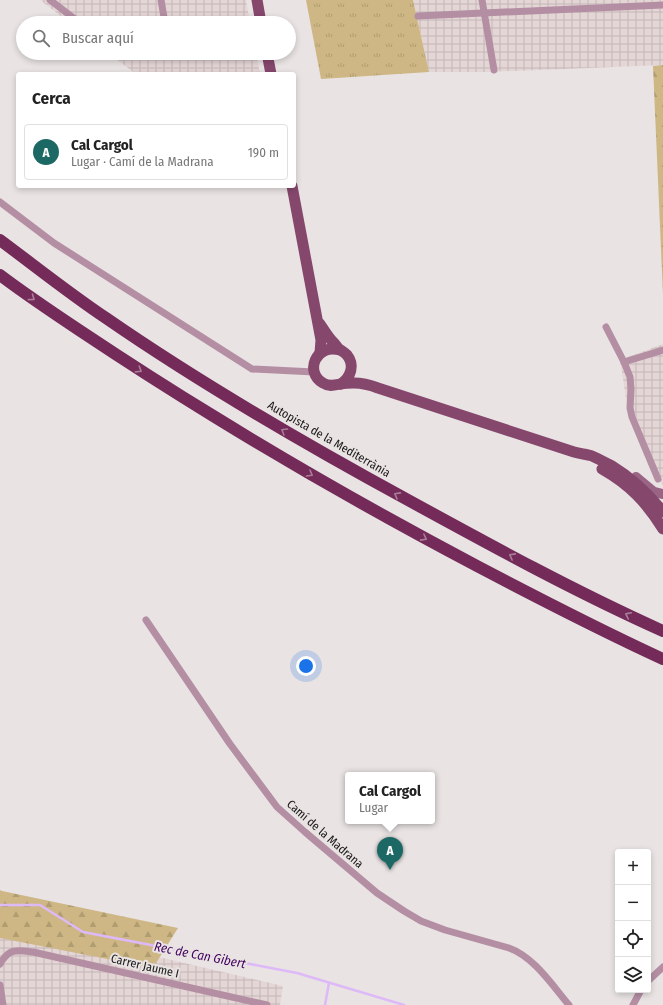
<!DOCTYPE html>
<html lang="es">
<head>
<meta charset="utf-8">
<style>
  :root { --surface:#fff; --page:#f2f2f2; --text:#222; --muted:#767676; --line:#e0e0e0; --accent:#1b6864 }
  body { margin:0; font-family:"Fira Sans Condensed",sans-serif; background:var(--page); color:var(--text) }
  .controls { position:absolute; right:12px; bottom:12px; display:grid; overflow:hidden; border-radius:4px; box-shadow:0 2px 6px #0003 }
  .controls button { width:36px; height:36px; display:grid; place-items:center; padding:0; border:0; border-bottom:1px solid var(--line); background:var(--surface); color:var(--text); font:20px sans-serif }
  .you { position:absolute; left:306px; top:666px; width:14px; height:14px; margin:-10px; border:3px solid #fff; border-radius:50%; background:#1a73e8; box-shadow:0 0 0 6px #1a73e833 }
  .badge { display:grid; place-items:center; width:26px; height:26px; border-radius:50%; background:var(--accent); color:#fff; font-size:13px; font-weight:700 }
  .pin { position:absolute; translate:-50% -33px; filter:drop-shadow(0 1px 2px #0008) }
  .pin::after { content:''; position:absolute; top:21px; width:14px; height:12px; background:inherit; clip-path:polygon(0 0,100% 0,50% 100%) }
  .popup { position:absolute; left:345px; top:772px; width:90px; height:52px; box-sizing:border-box; display:grid; place-content:center; border-radius:4px; background:var(--surface); filter:drop-shadow(0 1px 3px #0005); font-size:13px; white-space:nowrap; color:var(--muted) }
  .popup b { font-size:15px; color:var(--text) }
  .popup::after { content:''; position:absolute; left:50%; top:100%; margin-left:-8px; border:8px solid transparent; border-top-color:var(--surface) }
  .list { margin:0; padding:0; list-style:none }
  h2 { display:flex; justify-content:space-between; align-items:center; height:52px; margin:0; padding:0 16px; font-size:17px }
  h2 small { font-size:13px; font-weight:400; color:var(--muted) }
  .list li { display:grid; grid-template-columns:26px 1fr auto; gap:12px; align-items:center; box-sizing:border-box; height:56px; margin:0 8px 8px; padding:0 8px; border:1px solid var(--line); border-radius:4px }
  .list b { display:block; font-size:15px; white-space:nowrap }
  .list p { margin:0; font-size:13px; white-space:nowrap; color:var(--muted) }
  .list em { font-size:13px; font-style:normal; color:var(--muted) }
  .icon { flex:none; width:22px; height:22px; fill:none; stroke:currentColor; stroke-width:2; stroke-linecap:round; stroke-linejoin:round }
  .map { position:relative; flex:none; width:663px; height:1005px; overflow:hidden }
  .search { position:absolute; background:var(--surface); box-shadow:0 2px 6px #0003; left:16px; top:16px; width:280px; height:44px; display:flex; align-items:center; gap:10px; box-sizing:border-box; padding:0 14px; border-radius:22px; color:var(--muted); font-size:15px }
  .panel { position:absolute; background:var(--surface); box-shadow:0 2px 6px #0003; left:16px; top:72px; width:280px; height:116px; border-radius:4px }
  .map>svg:first-child { display:block }
  .industrial { fill:url(#industrial-grid) }
  .grass { fill:url(#grass-tufts) }
  .forest { fill:url(#forest-firs) }
  .lines { fill:none; stroke-linecap:round; stroke-linejoin:round }
  .stream { stroke:#ddb9f8; stroke-width:2.5 }
  .street { stroke:#b48fa4; stroke-width:7 }
  .secondary { stroke:#9a6584; stroke-width:10 }
  .primary { stroke:#86476d; stroke-width:11 }
  .highway { stroke:#742b59; stroke-width:12 }
  .oneway { stroke:#a97e97 }
  .labels { text-anchor:middle; dominant-baseline:central; stroke-width:4; stroke-linejoin:round; paint-order:stroke }
  .street-label { font-size:12px; fill:#1a1818; stroke:#e9e3e3 }
  .water-label { font-size:13px; font-style:italic; fill:#41005f; stroke:#e9e3e3 }
</style>
</head>
<body>
<div class="map">
<svg width="663" height="1005" viewBox="0 0 663 1005">
  <defs>
    <pattern id="industrial-grid" width="8" height="8" patternUnits="userSpaceOnUse"><rect width="8" height="8" fill="#e5d6d6"/><path d="M0 4h8M4 0v8" fill="none" stroke="#c4b7b7"/></pattern>
    <pattern id="grass-tufts" width="24" height="20" patternUnits="userSpaceOnUse"><rect width="24" height="20" fill="#ceb784"/><path d="M3 7l-1-3M5 7V3M7 7l1-3M15 17l-1-3M17 17v-4M19 17l1-3" fill="none" stroke="#b09d71"/></pattern>
    <pattern id="forest-firs" width="22" height="20" patternUnits="userSpaceOnUse"><rect width="22" height="20" fill="#ceb784"/><path d="M5 1l3.5 6h-7zM16 11l3.5 6h-7z" fill="#b09d71"/></pattern>
  </defs>
  <rect width="100%" height="100%" fill="#e9e3e3"/>
  <!-- industrial -->
  <g class="industrial">
    <path d="M 40,0 L 246,0 L 250,23 L 70,23 Z"/>
    <path d="M 413,0 L 663,0 L 663,65 L 487,72 L 429,72 Z"/>
    <path d="M 108,53 L 256,53 L 260,74 L 136,74 Z"/>
    <path d="M 663,344 L 663,486 L 628,410 L 620,360 Z"/>
    <path d="M 0,920 L 283,986 L 280,1005 L 0,1005 Z"/>
  </g>
  <!-- grass -->
  <path class="grass" d="M 306,0 L 413,0 L 429,72 L 321,79 Z"/>
  <!-- forest -->
  <g class="forest">
    <path d="M 663,65 L 663,295 L 653,66 Z"/>
    <path d="M 0,890 L 2,891 L 178,928 L 153,968 L 0,938 Z"/>
  </g>
  <g class="lines">
    <!-- stream -->
    <g class="stream">
      <path d="M 0,905 L 40,905 L 83,932 L 297,973 L 404,1005"/>
      <path d="M 325,1005 L 329,983"/>
    </g>
    <!-- street -->
    <g class="street">
      <path d="M 50,0 L 80,23"/>
      <path d="M 161,0 L 165,23"/>
      <path d="M 482,0 L 494,70"/>
      <path d="M 418,16 L 663,5"/>
      <path d="M 0,202 L 54,243 L 252,369 L 314,372"/>
      <path d="M 606,327 L 624,362 L 630,377 L 631,389 L 630,408 L 632,417 L 658,479"/>
      <path d="M 624,362 L 663,350"/>
      <path d="M 146,620 L 230,744 L 277,807 L 305,832 L 377,893 L 404,911 L 421,921 L 445,930 L 509,948 C 534,957 552,985 569,1005"/>
      <path d="M 0,964 C 9,948 17,950 33,952 L 267,1005"/>
      <path d="M 648,981 L 663,967"/>
      <path d="M 0,985 L 3,1005"/>
      <path d="M 633,1005 L 641,990"/>
    </g>
    <!-- secondary -->
    <path class="secondary" d="M 636,477 L 654,492 L 663,494"/>
    <!-- primary -->
    <g class="primary">
      <path d="M 257,0 L 261,23"/>
      <path d="M 267,53 L 271,74"/>
      <path d="M 292,186 L 321,340 L 320,353"/>
      <path d="M 320,324 C 324,330 328,337 333,342 C 335,344 337,347 339,349 C 342,351 344,352 347,355 C 355,365 351,377 341,384"/>
      <path d="M 340,350 C 316,343 304,372 323,383 C 329,387 335,385 341,384 C 345,383 350,383 354,383 C 362,383 370,385 378,388 L 574,452 C 580,454 587,454 592,456 C 599,459 606,463 612,466 C 633,479 648,493 663,512"/>
      <path d="M 602,469 C 630,485 646,502 663,529"/>
    </g>
    <!-- highway -->
    <g class="highway">
      <path d="M 0,240 C 35,266 70,294 106,318 C 203,385 305,444 408,500 C 492,546 576,592 663,631"/>
      <path d="M 0,275 C 25,294 52,312 79,330 C 124,360 169,389 215,417 C 301,470 388,519 477,566 C 538,598 600,630 663,659"/>
    </g>
  </g>
  <!-- one-way arrows -->
  <defs><path id="oneway-chevron" d="M-2-3.5L2.5 0L-2 3.5" fill="none" stroke-width="1.6" stroke-linecap="round" stroke-linejoin="round"/></defs>
  <g class="oneway">
    <use href="#oneway-chevron" transform="translate(32 298) rotate(36)"/>
    <use href="#oneway-chevron" transform="translate(139 370) rotate(32)"/>
    <use href="#oneway-chevron" transform="translate(284 431) rotate(-149)"/>
    <use href="#oneway-chevron" transform="translate(310 474) rotate(30)"/>
    <use href="#oneway-chevron" transform="translate(397 495) rotate(-151)"/>
    <use href="#oneway-chevron" transform="translate(424 538) rotate(28)"/>
    <use href="#oneway-chevron" transform="translate(512 556) rotate(-152)"/>
    <use href="#oneway-chevron" transform="translate(628 615) rotate(-154)"/>
  </g>
  <g class="labels">
    <!-- street labels -->
    <g class="street-label">
      <text transform="translate(329 439) rotate(30)">Autopista de la Mediterrània</text>
      <text transform="translate(325 834) rotate(41)">Camí de la Madrana</text>
      <text transform="translate(145 966) rotate(13)">Carrer Jaume I</text>
    </g>
    <!-- water labels -->
    <g class="water-label">
      <text transform="translate(200 955) rotate(11)">Rec de Can Gibert</text>
    </g>
  </g>
</svg>
<div class="controls">
<button>+</button>
<button>−</button>
<button><svg class="icon" aria-label="locate" viewBox="0 0 24 24"><circle cx="12" cy="12" r="6"/><path d="M12 2v4M12 18v4M2 12h4M18 12h4"/></svg></button>
<button><svg class="icon" aria-label="layers" viewBox="0 0 24 24"><path d="M12 4l9 5-9 5-9-5zM3 14l9 5 9-5"/></svg></button>
</div>
<div class="you"></div>
<div class="pin badge" style="left:390px;top:870px">A</div>
<div class="popup"><b>Cal Cargol</b>Lugar</div>
<div class="search"><svg class="icon" aria-label="search" viewBox="0 0 24 24"><circle cx="10" cy="10" r="6"/><path d="M15 15l6 6"/></svg>Buscar aquí</div>
<section class="panel">
<h2>Cerca<small></small></h2>
<ul class="list">
<li><span class="badge">A</span><div><b>Cal Cargol</b><p>Lugar · Camí de la Madrana</p></div><em>190 m</em></li>
</ul>
</section>
</div>
</body>
</html>
